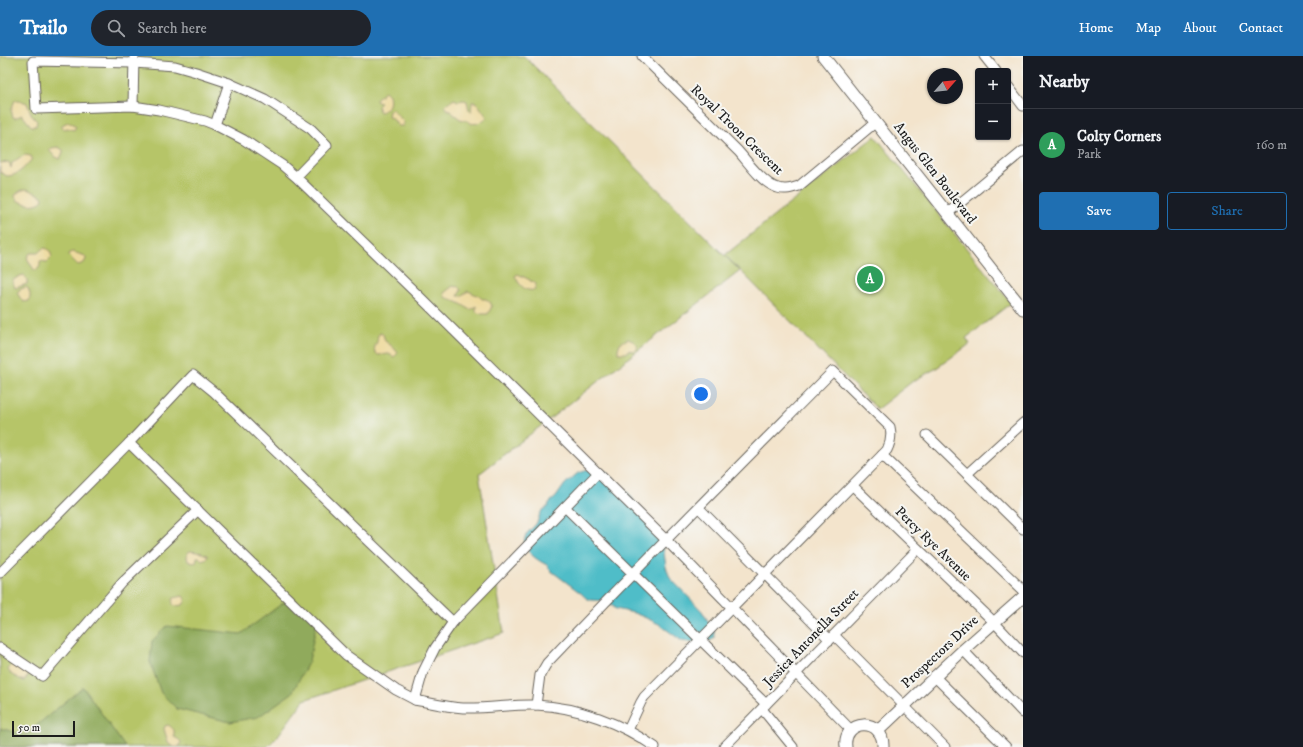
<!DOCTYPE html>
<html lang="en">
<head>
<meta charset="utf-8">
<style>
  :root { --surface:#171b24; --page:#20242c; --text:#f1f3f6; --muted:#9ea1a6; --line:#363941; --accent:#1f6fb2 }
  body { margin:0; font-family:"IM FELL DW Pica",serif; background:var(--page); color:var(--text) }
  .controls { position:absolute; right:12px; top:12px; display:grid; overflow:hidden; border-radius:4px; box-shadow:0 1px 3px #0004 }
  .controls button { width:36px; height:36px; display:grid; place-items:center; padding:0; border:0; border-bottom:1px solid var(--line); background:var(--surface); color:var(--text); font:20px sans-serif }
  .compass { position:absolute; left:927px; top:12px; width:36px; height:36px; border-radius:50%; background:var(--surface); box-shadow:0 1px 3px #0004; rotate:62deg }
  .scale { position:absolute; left:12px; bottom:10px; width:63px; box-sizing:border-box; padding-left:4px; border:2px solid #1c1c1c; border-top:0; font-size:11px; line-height:14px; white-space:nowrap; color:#1c1c1c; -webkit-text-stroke:3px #f6f6f2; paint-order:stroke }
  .you { position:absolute; left:701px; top:338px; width:14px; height:14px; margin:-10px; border:3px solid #fff; border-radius:50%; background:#1a73e8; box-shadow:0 0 0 6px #1a73e833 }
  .badge { display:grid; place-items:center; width:26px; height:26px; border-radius:50%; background:var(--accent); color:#fff; font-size:13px; font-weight:700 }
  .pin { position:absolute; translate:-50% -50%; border:2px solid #fff; box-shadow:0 1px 4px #0006 }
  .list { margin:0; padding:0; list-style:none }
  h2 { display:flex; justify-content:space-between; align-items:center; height:52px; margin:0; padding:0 16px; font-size:17px }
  h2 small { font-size:13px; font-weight:400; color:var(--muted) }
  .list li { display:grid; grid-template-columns:26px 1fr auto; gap:12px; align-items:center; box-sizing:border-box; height:72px; padding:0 16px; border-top:1px solid var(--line) }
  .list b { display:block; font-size:15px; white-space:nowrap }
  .list p { margin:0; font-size:13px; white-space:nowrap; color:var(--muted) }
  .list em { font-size:13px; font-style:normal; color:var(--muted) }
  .actions { display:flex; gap:8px; padding:12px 16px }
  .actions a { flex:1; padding:9px 0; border:1px solid var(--accent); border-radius:4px; text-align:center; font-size:14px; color:var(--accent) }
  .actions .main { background:var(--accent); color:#fff }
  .icon { flex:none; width:22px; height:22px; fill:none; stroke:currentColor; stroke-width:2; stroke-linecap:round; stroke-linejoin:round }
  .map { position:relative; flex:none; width:1023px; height:691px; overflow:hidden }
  header { display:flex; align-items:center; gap:24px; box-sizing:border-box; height:56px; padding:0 20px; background:var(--accent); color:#fff }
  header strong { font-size:19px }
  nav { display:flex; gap:22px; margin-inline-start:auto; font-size:14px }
  .search { width:280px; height:36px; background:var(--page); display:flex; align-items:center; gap:10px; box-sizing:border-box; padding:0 14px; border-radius:22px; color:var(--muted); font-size:15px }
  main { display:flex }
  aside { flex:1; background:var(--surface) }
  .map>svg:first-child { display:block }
  .green { fill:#b6c568; stroke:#697042 }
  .forest { fill:#90aa5c; stroke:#56633c }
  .sand { fill:#eeda9e; stroke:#857b5d }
  .water { fill:#50bdc8; stroke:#366c72 }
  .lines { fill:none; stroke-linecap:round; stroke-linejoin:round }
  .minor-casing { stroke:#67625a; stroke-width:11 }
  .tertiary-casing { stroke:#67625a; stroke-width:13 }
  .minor { stroke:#fff; stroke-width:9 }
  .tertiary { stroke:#fff; stroke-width:11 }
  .labels { text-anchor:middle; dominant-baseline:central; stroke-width:4; stroke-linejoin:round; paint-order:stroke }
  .street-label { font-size:14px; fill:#1c1c1c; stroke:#f6f6f2 }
</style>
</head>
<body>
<header>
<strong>Trailo</strong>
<div class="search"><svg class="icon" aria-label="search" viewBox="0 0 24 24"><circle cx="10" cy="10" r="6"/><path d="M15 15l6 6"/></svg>Search here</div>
<nav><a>Home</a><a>Map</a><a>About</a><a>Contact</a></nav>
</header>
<main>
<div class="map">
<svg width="1023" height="691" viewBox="0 0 1023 691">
  <rect width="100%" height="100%" fill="#f6f6f2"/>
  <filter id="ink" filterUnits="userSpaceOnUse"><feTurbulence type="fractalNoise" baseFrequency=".025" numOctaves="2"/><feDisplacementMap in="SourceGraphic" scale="8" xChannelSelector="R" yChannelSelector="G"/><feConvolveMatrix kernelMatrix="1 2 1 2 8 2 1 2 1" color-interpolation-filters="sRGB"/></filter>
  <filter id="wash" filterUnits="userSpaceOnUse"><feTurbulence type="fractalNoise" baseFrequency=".012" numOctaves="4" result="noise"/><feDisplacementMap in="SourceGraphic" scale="16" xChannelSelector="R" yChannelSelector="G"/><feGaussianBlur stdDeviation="0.9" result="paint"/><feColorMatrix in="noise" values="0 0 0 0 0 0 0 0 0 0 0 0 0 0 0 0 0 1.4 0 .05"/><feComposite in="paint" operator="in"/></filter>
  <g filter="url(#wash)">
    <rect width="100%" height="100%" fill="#f3e4cc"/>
    <!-- green -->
    <g class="green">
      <path d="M 0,0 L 524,0 L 740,215 L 479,418 L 504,577 L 304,644 L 277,681 L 267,691 L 0,691 Z"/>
      <path d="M 875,80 L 1011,247 L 966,282 L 970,288 L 935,313 L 913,325 L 877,353 L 725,199 Z"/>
    </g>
    <!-- forest -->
    <g class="forest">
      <path d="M 291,541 L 317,564 L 309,605 L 292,637 L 258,661 L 230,666 L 177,653 L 161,637 L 150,606 L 152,585 L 167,570 L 241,578 Z"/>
      <path d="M 83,631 L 125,691 L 0,691 L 0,672 L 25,679 Z"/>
    </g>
    <!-- sand -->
    <g class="sand">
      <path d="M 385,35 L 389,39 C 391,47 389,53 381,56 L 379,55 L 378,50 L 381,47 L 377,46 L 376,43 Z"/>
      <path d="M 454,43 L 458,45 L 464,44 L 467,45 L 469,54 L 471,56 L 472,46 L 474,46 L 477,47 L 487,61 C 482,66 477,69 470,67 L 468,65 L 460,63 L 446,52 L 445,49 C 449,45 451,46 454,43 Z"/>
      <path d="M 15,44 L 19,44 L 27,47 L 32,60 L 37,65 L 36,70 L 31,70 L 22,59 L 15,62 L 13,61 L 11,54 Z"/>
      <path d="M 392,53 L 404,66 L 403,70 L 398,70 L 392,62 L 388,61 L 389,55 Z"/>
      <path d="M 68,66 L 70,66 L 76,70 L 74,74 L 67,72 L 65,73 L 61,71 L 62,69 Z"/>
      <path d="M 58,91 L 63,94 L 63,96 L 60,103 L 54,100 L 49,94 L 52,92 Z"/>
      <path d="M 25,99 L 31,100 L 32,103 C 25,111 18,120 7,120 L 0,116 L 0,107 L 9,106 L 11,112 L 12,107 L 19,102 Z"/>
      <path d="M 27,133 L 42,140 L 43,144 C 36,151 25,149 17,144 L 15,140 C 18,135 22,134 27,133 Z"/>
      <path d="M 46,192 L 50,195 L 52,201 L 47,206 L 40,205 L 40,210 L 37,214 L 34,214 L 27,202 L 30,197 L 38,197 L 42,193 Z"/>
      <path d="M 73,196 L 85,200 L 86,203 L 84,207 L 78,209 L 68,199 L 69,197 Z"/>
      <path d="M 518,218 L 530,224 L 530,225 L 535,226 L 536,229 L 534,234 C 524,236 519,228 515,220 Z"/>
      <path d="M 24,219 L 27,224 L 27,228 L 15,232 L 13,226 L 13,224 L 20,220 Z"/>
      <path d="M 453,230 L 456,231 L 457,230 L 461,234 L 458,240 L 461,240 L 468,235 L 479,240 L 482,243 L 486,243 L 490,246 L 492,250 L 488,258 L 481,258 L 476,256 L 476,250 L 470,254 C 461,247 455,245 445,241 L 444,237 Z"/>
      <path d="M 27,231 C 30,236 31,239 29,245 L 23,246 L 17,237 L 20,233 Z"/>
      <path d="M 380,277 L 383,278 L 385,285 L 393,291 L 398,297 L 394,301 L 389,298 L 378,299 C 373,295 374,293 376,288 C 378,285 377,282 378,279 Z"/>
      <path d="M 628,283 C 633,285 638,287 637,293 L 634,295 L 628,294 L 626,297 L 618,297 L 618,293 L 620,287 Z"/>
      <path d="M 191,495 L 202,497 L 207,499 L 207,502 L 202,504 L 199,501 L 197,501 L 196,506 L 193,507 L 188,505 L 187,501 L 188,496 Z"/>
      <path d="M 183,540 L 186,544 L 183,549 L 175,550 C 172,548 172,545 174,542 Z"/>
      <path d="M 14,604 L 17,605 L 19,611 L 23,612 L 28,616 L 28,620 L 24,625 L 12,619 L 8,614 Z"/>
      <path d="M 168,669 L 170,670 L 174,674 L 174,681 L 178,683 L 181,686 L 179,691 L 174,691 L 168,686 L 164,673 L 165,670 Z"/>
    </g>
    <!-- water -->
    <path class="water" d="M 593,412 L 606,416 L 622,432 L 626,434 L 638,450 L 663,489 L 666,511 L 670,522 L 702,555 L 714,575 L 715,582 L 703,588 L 682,585 L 659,568 L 644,561 L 634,557 L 616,553 L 614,552 L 613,549 L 604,548 L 603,545 C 594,543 589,547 582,538 L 550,514 L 547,509 C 537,504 519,493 526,479 C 528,475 533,472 536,468 C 540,462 538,455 548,451 L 549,447 L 556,441 L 565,428 L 578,417 Z"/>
  </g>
  <g filter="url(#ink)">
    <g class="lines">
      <defs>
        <g id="minor">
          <path d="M 642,0 C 674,32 706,63 738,95 C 748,106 760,124 773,130 C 782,135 790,133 799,130 L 876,66"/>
          <path d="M 984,0 L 996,15"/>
          <path d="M 1008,30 L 1023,50"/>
          <path d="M 133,50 L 134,0"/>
          <path d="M 215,69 L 229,27"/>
          <path d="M 296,121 L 327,89 L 311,73 L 265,43 L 229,27 L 196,16 L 175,10 L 134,7 L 33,5 L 36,53 L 133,50 L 159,54 L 205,65 L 215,69 L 244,84 L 282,109 L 296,121 L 421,242 L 598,417"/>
          <path d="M 948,157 L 1023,95"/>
          <path d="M 927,379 L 1023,473"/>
          <path d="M 882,399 L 1023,534"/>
          <path d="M 967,418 L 1023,367"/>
          <path d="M 853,430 L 994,566 L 1023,597"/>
          <path d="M 565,451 L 766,648"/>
          <path d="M 699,452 L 830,584"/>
          <path d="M 0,517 L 129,387"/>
          <path d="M 834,579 L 945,691"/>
          <path d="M 0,592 L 42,620 L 122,527 L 198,454"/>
          <path d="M 963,594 L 1023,657"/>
          <path d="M 934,620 L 1006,691"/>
          <path d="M 415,644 L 396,634 L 346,599 L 129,387 L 193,319 L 214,336 L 453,566"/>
          <path d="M 536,649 L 540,619 L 547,607 C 641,508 737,412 833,315 L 890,371 C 892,380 891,386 887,394 L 644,641 L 641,646 L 628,674"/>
          <path d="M 762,653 L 793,691"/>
          <path d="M 655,691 C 621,667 578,651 536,649 C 512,648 488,653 463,652 C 447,651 431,647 415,644 L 423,616 L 435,592 L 453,566 L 598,417 L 667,485 L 851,674"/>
          <path d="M 724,691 L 918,493"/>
        </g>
        <g id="tertiary">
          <path d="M 823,0 L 1023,253"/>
          <path d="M 878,675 L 963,594 L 1023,541"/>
          <path d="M 846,691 C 842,663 884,660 883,691"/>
        </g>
      </defs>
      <!-- minor casing -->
      <use href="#minor" class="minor-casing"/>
      <!-- tertiary casing -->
      <use href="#tertiary" class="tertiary-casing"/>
      <!-- minor -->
      <use href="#minor" class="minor"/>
      <!-- tertiary -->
      <use href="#tertiary" class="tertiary"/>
    </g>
  </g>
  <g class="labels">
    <!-- street labels -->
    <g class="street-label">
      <text transform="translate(737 74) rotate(44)">Royal Troon Crescent</text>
      <text transform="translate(935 117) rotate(52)">Angus Glen Boulevard</text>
      <text transform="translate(933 488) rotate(44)">Percy Rye Avenue</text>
      <text transform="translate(811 582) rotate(-46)">Jessica Antonella Street</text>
      <text transform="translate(940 596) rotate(-43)">Prospectors Drive</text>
    </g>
  </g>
</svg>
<div class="controls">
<button>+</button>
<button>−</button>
</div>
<svg class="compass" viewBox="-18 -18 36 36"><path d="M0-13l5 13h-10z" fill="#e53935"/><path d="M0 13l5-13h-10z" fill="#9ea1a6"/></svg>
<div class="scale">50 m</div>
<div class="you"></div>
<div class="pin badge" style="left:870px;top:223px;background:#2e9e5b">A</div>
</div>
<aside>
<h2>Nearby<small></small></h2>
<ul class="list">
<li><span class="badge" style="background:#2e9e5b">A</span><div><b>Colty Corners</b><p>Park</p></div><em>160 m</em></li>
</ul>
<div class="actions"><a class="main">Save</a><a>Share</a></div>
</aside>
</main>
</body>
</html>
